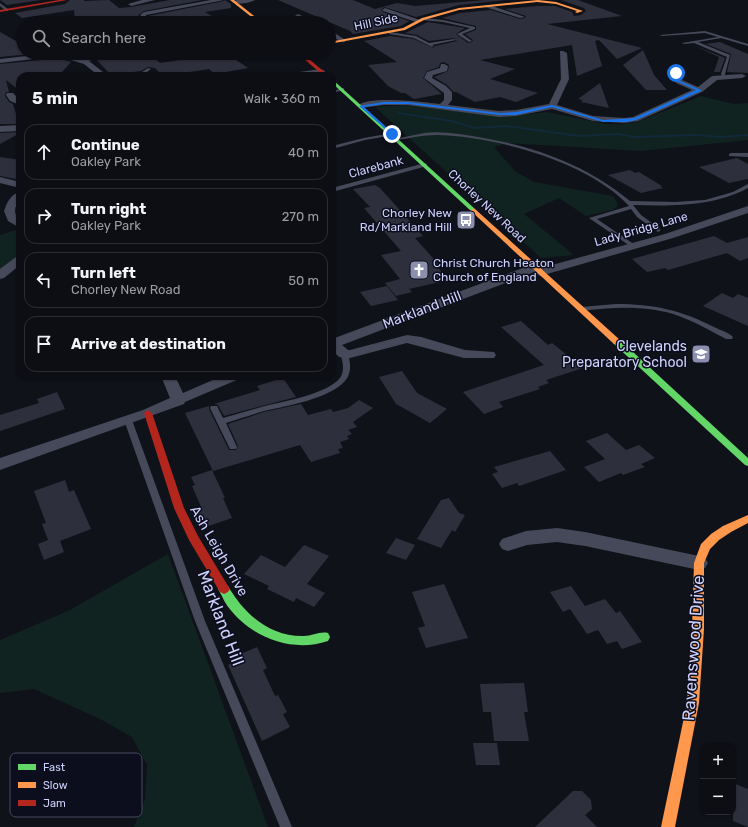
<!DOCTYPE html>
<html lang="en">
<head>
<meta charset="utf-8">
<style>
  :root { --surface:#0c0e14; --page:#1a1c22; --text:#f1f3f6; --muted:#9a9ca0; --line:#2c2e34 }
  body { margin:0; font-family:Rubik,sans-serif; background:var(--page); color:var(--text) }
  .controls { position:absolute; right:12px; bottom:12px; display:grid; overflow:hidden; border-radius:8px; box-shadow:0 1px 3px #0004 }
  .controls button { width:36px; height:36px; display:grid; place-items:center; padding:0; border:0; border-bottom:1px solid var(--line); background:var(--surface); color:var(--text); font:20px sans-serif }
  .stop { position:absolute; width:12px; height:12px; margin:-9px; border:3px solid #1a73e8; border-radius:50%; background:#fff }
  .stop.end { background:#1a73e8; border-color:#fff; box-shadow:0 1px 4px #0008 }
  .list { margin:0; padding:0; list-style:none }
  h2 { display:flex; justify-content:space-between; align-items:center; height:52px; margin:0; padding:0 16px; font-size:17px }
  h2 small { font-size:13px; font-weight:400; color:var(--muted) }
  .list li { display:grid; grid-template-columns:26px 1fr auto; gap:12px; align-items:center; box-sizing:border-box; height:56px; margin:0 8px 8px; padding:0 8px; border:1px solid var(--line); border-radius:12px }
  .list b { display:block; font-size:15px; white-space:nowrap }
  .list p { margin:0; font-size:13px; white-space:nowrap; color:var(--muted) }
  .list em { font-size:13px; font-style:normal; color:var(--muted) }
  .icon { flex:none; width:22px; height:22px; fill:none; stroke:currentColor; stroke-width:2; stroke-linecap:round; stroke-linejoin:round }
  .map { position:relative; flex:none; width:748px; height:827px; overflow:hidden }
  .search { position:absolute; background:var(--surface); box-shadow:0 1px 3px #0004; left:16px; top:16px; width:320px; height:44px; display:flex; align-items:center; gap:10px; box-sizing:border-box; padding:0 14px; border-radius:22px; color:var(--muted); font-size:15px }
  .panel { position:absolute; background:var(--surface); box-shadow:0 1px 3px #0004; left:16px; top:72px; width:320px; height:308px; border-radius:12px }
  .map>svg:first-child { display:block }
  .green { fill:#112321 }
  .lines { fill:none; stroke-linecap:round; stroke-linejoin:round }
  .stream { fill:#10293b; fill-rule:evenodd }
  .building { fill:#2e2f3c }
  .lane { fill:#464959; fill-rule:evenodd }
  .street { fill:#464959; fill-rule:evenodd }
  .fast { fill:#63d668; fill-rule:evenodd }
  .slow { fill:#ff974d; fill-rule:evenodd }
  .jam { fill:#b3261e; fill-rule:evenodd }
  .route { fill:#1a73e8 }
  .labels { text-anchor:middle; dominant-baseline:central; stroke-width:3; stroke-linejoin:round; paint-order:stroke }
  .far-street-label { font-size:12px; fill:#cdd1fb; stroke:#0d0e1d }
  .far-poi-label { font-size:12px; fill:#cdd1fb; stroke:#0d0e1d; text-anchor:end }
  .street-label { font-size:14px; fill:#cdd1fb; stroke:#0d0e1d }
  .poi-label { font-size:14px; fill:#cdd1fb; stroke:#0d0e1d; text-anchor:end }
  .near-street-label { font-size:17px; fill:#cdd1fb; stroke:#0d0e1d }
  .key { fill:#0d0e1d; stroke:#474860; stroke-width:1 }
  .key-label { font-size:11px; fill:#cdd1fb }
</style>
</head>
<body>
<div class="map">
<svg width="748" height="827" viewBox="0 0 748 827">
  <rect width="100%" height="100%" fill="#10121a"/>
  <!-- green -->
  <g class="green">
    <path d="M 701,96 L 734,104 L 748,103 L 748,140 L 641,151 L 508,143 L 494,147 L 516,172 L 534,182 L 613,196 L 617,202 L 617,207 L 612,210 L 586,216 L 559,198 L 524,214 L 574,255 L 541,258 L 375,107 L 409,105 L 494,116 L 522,115 L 547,112 L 606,124 L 622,124 L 637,122 Z"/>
    <path d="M 16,230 L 20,232 L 20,254 L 0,270 L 0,235 Z"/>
    <path d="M 168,554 L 268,827 L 134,827 L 145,799 L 147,765 L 132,737 L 100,719 L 34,689 L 0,693 L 0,640 L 70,610 Z"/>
  </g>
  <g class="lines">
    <!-- stream -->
    <path class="stream" d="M 398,112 L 452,120 L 474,127 L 506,125 L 580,135 L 618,133 L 635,136 L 696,134 L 721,136 L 748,134 L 748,136 L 721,138 L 696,136 L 635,138 L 618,135 L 580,137 L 506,127 L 474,129 L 452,122 L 399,114 L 397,113 Z"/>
  </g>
  <!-- building -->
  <g class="building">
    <path d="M 0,0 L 41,0 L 7,5 Z"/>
    <path d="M 70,0 L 84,0 L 84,1 L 109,0 L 119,8 L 131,7 L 170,0 L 202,0 L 144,11 L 138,15 L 144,20 L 147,19 L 148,16 L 224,1 L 225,0 L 231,4 L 231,8 L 205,12 L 224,23 L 75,23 L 74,10 L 22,18 L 15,13 L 65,4 Z"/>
    <path d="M 278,0 L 353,0 L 375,9 L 397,3 L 415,6 L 485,0 L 506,0 L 459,5 L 416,17 L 384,7 L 381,10 L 383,12 L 409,21 L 401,26 L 353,34 L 350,31 Z"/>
    <path d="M 561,0 L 578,0 L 622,16 L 547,24 L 642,48 L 617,59 L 599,40 L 595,41 L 602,66 L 577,76 L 572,45 L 480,60 L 515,69 L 490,79 L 538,93 L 516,102 L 500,97 L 475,102 L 456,92 L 454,92 L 447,85 L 434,77 L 448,71 L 449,65 L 444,62 L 440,63 L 439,67 L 427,71 L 423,78 L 442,94 L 414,99 L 405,93 L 401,93 L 388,86 L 368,65 L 397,62 L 364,41 L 390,36 L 414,39 L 433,48 L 435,46 L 457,41 L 454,38 L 429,41 L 417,35 L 405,33 L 428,22 L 465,28 L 456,34 L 468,43 L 472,42 L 473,40 L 465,34 L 476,30 L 476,26 L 442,18 L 460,13 L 491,10 L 520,19 L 525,18 L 526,16 L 505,9 L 537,6 L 555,6 L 572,12 L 574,16 L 581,15 L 586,11 L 584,8 Z"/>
    <path d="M 0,32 L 23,45 L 23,53 L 40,53 L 0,57 Z"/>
    <path d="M 720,42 L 748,54 L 748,73 L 727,72 L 731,54 L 706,44 Z"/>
    <path d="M 693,45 L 725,58 L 720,72 L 714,72 L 719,57 Z"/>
    <path d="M 643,50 L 654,75 L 667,90 L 646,90 L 623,65 Z"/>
    <path d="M 134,53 L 149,53 L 160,63 L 226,53 L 248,68 L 215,74 L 209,69 L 163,76 L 155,68 L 148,67 L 141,71 L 118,74 L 116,72 L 109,73 L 97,60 Z"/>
    <path d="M 42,60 L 64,60 L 71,62 L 62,72 L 58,72 L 55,76 L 20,76 L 20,91 L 6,80 L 9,92 L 6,92 L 5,96 L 9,102 L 13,104 L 19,124 L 0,124 L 0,64 Z"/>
    <path d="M 600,83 L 609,108 L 581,102 L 583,100 L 578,99 Z"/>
    <path d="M 20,132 L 20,133 L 0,144 L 0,133 Z"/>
    <path d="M 0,157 L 20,160 L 20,177 L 16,179 L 0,176 Z"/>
    <path d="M 737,158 L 748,164 L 748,179 L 729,183 L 699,167 Z"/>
    <path d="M 630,170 L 635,173 L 639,172 L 662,186 L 660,186 L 663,188 L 641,193 L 608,175 Z"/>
    <path d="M 375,185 L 380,188 L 423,236 L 415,238 L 440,266 L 437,267 L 449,280 L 409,289 L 412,292 L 396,296 L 385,283 L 400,279 L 381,255 L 401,251 L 364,208 L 370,207 L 353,189 Z"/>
    <path d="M 714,236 L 727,243 L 748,237 L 748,258 L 740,261 L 727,253 L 668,270 L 665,268 L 647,272 L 632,259 Z"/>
    <path d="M 387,286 L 398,300 L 371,306 L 360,292 Z"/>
    <path d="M 722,293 L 733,298 L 738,294 L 748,298 L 748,326 L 703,306 Z"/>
    <path d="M 521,321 L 548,345 L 552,343 L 583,368 L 546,380 L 549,383 L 538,387 L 540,389 L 499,402 L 503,407 L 484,414 L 463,392 L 544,365 L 501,327 Z"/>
    <path d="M 402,371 L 417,393 L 447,409 L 430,423 L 396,404 L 379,377 Z"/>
    <path d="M 283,378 L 296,397 L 224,416 L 218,405 L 214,404 L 260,390 L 257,386 Z"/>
    <path d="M 57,392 L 65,409 L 0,431 L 0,415 L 39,403 L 37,399 Z"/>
    <path d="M 359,400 L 373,408 L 353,422 L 357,427 L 348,430 L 352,434 L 347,436 L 349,439 L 340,442 L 343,448 L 338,449 L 340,453 L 311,462 L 300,445 L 213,471 L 185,413 L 209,406 L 209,409 L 229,450 L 236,450 L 238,446 L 228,424 L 264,412 L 301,404 L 308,415 L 331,409 L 333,412 L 348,408 Z"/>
    <path d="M 607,433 L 626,450 L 639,445 L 655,458 L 641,464 L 645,467 L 623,475 L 621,473 L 599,482 L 584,467 L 605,459 L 586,441 Z"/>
    <path d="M 550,451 L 566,470 L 519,486 L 517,483 L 502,488 L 492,474 L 498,472 L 494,467 Z"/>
    <path d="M 212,470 L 225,498 L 223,498 L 232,518 L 203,528 L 195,512 L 202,509 L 192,486 L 195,485 L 191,477 Z"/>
    <path d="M 65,480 L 69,492 L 74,490 L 91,529 L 60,541 L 64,552 L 44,560 L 38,544 L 48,540 L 42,524 L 46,523 L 34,491 Z"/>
    <path d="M 449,498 L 459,513 L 465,515 L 455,532 L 452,530 L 441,548 L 417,539 L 441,500 Z"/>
    <path d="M 396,538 L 415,545 L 406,560 L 386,553 Z"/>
    <path d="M 304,545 L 329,556 L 307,584 L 325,593 L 314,607 L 296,598 L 294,602 L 267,589 L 269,586 L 244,574 L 261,555 L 285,567 Z"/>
    <path d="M 444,584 L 468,638 L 426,648 L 418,628 L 425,626 L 412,592 Z"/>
    <path d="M 571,586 L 585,606 L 605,599 L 616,613 L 620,611 L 642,642 L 622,649 L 617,641 L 607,644 L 598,630 L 587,634 L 570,609 L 563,612 L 550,592 Z"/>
    <path d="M 257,647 L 267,668 L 263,670 L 275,696 L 278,695 L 287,712 L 283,714 L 290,727 L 262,741 L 228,665 L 238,661 L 236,656 Z"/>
    <path d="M 524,683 L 528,712 L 524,712 L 529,741 L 494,741 L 491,712 L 483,712 L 480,684 Z"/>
    <path d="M 473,743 L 497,743 L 500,765 L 476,765 Z"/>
    <path d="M 733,783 L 748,789 L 748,827 L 733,821 Z"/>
    <path d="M 573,791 L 582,791 L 591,800 L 592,809 L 585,815 L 597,827 L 535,827 Z"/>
  </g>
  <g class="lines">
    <!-- lane -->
    <g class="lane">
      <path d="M 0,3 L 8,9 L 8,11 L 6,11 L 0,6 Z"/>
      <path d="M 423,18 L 443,20 L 475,27 L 475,29 L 462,34 L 472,41 L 469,42 L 457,34 L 470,28 L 443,22 L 422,20 Z"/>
      <path d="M 705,31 L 748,44 L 748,46 L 721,38 L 698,42 L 730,55 L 725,74 L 725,77 L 723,77 L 721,74 L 727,57 L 694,43 L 684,44 L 682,43 L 718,37 L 705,33 L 662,36 L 660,35 Z"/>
      <path d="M 390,32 L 416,36 L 429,43 L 454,39 L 456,40 L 432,45 L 434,46 L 432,47 L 414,38 L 389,34 Z"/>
      <path d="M 148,68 L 151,69 L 144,74 L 126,76 L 142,72 Z"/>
      <path d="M 343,88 L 344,88 L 344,90 L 332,93 L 332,91 Z"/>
      <path d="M 392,133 L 394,134 L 394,135 L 365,140 L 332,149 L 332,146 L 364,138 Z"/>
      <path d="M 424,133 C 442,131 460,134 478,137 C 534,146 587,165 630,201 L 675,202 L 705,200 L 733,192 L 748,184 L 748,188 C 712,207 673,206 633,205 L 641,215 L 660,229 L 660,231 L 658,232 L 637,217 L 631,209 L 597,219 L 635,245 L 636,246 L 633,248 L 589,218 L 629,206 C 589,162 494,136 437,135 C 423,135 410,138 397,140 L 395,139 Z"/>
      <path d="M 731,153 L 748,153 L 748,157 L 729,156 L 729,154 Z"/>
      <path d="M 425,163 L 427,164 L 427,166 L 332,192 L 332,188 Z"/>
      <path d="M 616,304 C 653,304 681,310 714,327 C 720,330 728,332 733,337 L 732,339 L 726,339 C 711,331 695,322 679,316 C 648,305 613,307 581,311 L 578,309 L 581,307 Z"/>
      <path d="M 341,352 L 347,352 C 351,362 352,373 345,381 C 329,399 286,406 264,411 C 251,415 238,419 226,423 L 237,447 L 236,449 L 230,449 L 210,408 L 211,406 L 217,406 L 223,418 C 237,414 251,410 265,406 C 285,401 327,394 340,378 C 345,371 343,361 340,354 Z"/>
      <path d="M 128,417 L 132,420 L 205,621 L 292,827 L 280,827 L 195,621 L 124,420 Z"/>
    </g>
    <!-- street -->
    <g class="street">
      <path d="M 142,0 L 155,0 L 131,6 L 128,4 Z"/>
      <path d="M 211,0 L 224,0 L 146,15 L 146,18 L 144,19 L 140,15 L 144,12 Z"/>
      <path d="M 255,0 C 250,3 237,5 232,2 L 237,0 Z"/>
      <path d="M 485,5 L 489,5 L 525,17 L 520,18 L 485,7 Z"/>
      <path d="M 385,8 L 420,20 L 421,21 L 416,22 L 383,11 L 382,10 Z"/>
      <path d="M 298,14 L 315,22 L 316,23 L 308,23 L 296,17 L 295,16 Z"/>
      <path d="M 329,29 L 345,40 L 345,42 L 341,42 L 329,34 Z"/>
      <path d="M 560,51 L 563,51 L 567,53 L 569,79 L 557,105 L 593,116 L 624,118 L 633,117 L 692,90 L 676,83 L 672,73 L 673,71 L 679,71 L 682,80 L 698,87 L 712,76 L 742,74 L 746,76 L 742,78 L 717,80 L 702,92 L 638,121 L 624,123 L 593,121 L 552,109 L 516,116 L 499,117 L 408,105 L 384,105 L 361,108 L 357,106 C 368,95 424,102 440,104 L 444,100 L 444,93 L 424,78 L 427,72 L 440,68 L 441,64 L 444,64 L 448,66 L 447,71 L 433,75 L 432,78 L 446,86 L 452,92 L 452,100 L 448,105 L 499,111 L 516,110 L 549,104 L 561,79 Z"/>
      <path d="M 102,53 L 114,53 L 89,61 L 108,76 L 99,76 L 84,64 L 64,58 L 42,58 L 0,63 L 0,59 L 53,53 L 64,54 L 82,58 Z"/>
      <path d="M 321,69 L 325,71 L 324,73 L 301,76 L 281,76 L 285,74 Z"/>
      <path d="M 7,93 L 13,93 L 20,100 L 20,105 L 10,101 L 6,95 Z"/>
      <path d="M 20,125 L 20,131 L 0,132 L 0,126 Z"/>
      <path d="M 0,177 L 20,182 L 20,188 L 0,183 Z"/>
      <path d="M 20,192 L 20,200 C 14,206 13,215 20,220 L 20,228 L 8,221 L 4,211 C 7,202 11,194 20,192 Z"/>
      <path d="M 748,206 L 748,213 L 673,238 L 540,276 L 534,272 L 342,345 L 348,350 L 350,350 L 407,335 L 421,337 L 465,350 L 494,352 L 496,355 L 494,358 L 464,358 L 407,343 L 350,358 L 339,357 L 332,350 L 332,339 L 531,265 L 539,265 L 541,268 L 665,234 Z"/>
      <path d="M 20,256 L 20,265 L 4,278 L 0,279 L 0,269 L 16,257 Z"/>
      <path d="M 161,376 L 175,376 L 183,393 L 222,376 L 241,376 L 239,379 L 185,402 L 184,404 L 0,470 L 0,458 L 143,410 L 170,398 Z"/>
      <path d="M 557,528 L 585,532 L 699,556 L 705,558 L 708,563 L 705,568 L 699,570 L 585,546 L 557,542 L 527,545 L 508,551 L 502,549 L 499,544 L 502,539 L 526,531 Z"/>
    </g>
    <!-- fast -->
    <g class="fast">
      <path d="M 332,79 L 475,209 L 475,211 L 471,211 L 332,83 Z"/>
      <path d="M 614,340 L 620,340 L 748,458 L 748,466 L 745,465 L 614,344 L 613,342 Z"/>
      <path d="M 224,584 L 228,586 C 244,614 270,637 304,636 C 312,636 320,631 328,633 L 330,637 L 328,641 C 292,653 252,638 229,608 C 224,602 222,595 218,589 L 220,586 Z"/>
    </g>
    <!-- slow -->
    <g class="slow">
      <path d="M 230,0 L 234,0 L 263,23 L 259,23 Z"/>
      <path d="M 538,0 L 556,2 L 583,11 L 577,13 L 575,12 L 577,11 L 556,4 L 537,2 L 459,10 L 424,20 L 405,30 L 329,44 L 329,42 L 403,28 L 422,18 L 459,8 Z"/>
      <path d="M 471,209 L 475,209 L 620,340 L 621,342 L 620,344 L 614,344 L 471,211 Z"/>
      <path d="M 748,515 L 748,523 L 731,532 L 719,540 L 710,549 L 704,563 L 704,629 L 699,703 L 675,827 L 661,827 L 687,703 L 692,629 L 694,563 L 701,544 L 711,534 L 723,526 Z"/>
    </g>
    <!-- jam -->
    <g class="jam">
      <path d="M 59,0 L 67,0 L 0,12 L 0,10 Z"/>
      <path d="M 297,53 L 302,53 L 329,76 L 324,76 Z"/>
      <path d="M 148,410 L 152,413 L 184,508 L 198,536 L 228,586 L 230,589 L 228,592 L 224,594 L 220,592 L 189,540 L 174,508 L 144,413 Z"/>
    </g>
  </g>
  <!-- route -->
  <path class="route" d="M 675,72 L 678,73 L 680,81 L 701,90 L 701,91 L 636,120 L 627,122 L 603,122 L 552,107 L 516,115 L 500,115 L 408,104 L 384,104 L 364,107 L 393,133 L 392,135 L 359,106 L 384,102 L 408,102 L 500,113 L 516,112 L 552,105 L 603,120 L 634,118 L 696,90 L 678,82 Z"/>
  <!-- icons -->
  <defs>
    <symbol id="bus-square" viewBox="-11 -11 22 22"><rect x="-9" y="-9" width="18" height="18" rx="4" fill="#8b8eac" stroke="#0d0e1d"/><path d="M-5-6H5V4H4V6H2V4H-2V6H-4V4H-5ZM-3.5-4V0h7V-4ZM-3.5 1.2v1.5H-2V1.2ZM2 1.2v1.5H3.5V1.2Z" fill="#fff"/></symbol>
    <symbol id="church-square" viewBox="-11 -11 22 22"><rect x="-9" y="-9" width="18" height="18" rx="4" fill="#8b8eac" stroke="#0d0e1d"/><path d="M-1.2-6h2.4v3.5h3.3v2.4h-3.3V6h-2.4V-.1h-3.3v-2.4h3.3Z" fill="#fff"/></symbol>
    <symbol id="school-square" viewBox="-11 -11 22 22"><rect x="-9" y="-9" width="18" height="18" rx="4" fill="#8b8eac" stroke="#0d0e1d"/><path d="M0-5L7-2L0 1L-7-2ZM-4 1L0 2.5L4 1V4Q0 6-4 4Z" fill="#fff"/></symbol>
  </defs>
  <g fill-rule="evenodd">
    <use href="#bus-square" x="455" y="209" width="22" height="22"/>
    <use href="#church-square" x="408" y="259" width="22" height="22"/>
    <use href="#school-square" x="690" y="343" width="22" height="22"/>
  </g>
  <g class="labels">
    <!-- far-street labels -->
    <g class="far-street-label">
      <text transform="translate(376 22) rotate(-12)">Hill Side</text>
      <text transform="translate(376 167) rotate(-15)">Clarebank</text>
      <text transform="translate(487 206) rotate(43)">Chorley New Road</text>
      <text transform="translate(641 229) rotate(-16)">Lady Bridge Lane</text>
    </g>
    <!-- far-poi labels -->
    <g class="far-poi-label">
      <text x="452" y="213">Chorley New<tspan x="452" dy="14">Rd/Markland Hill</tspan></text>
      <text x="433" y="263" text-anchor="start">Christ Church Heaton<tspan x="433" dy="14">Church of England</tspan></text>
    </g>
    <!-- street labels -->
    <g class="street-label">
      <text transform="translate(422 310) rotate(-21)">Markland Hill</text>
      <text transform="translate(219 551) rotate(60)">Ash Leigh Drive</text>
    </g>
    <!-- poi labels -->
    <g class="poi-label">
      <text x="687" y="346">Clevelands<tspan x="687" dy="16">Preparatory School</tspan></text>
    </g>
    <!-- near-street labels -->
    <g class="near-street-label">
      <text transform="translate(221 618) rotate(69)">Markland Hill</text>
      <text transform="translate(693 648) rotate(-86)">Ravenswood Drive</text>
    </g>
  </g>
  <!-- legend -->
  <rect x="10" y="753" width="132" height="64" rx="6" class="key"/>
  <rect x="18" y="764" width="18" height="6" fill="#63d668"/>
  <rect x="18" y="782" width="18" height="6" fill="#ff974d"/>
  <rect x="18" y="800" width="18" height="6" fill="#b3261e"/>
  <g class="key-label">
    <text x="43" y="771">Fast</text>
    <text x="43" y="789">Slow</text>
    <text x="43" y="807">Jam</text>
  </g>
</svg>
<div class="controls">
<button>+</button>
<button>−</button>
</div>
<div class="stop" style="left:676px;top:73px"></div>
<div class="stop end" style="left:392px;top:134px"></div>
<div class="search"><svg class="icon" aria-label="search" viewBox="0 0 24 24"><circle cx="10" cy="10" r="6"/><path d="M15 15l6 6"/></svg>Search here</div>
<section class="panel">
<h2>5 min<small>Walk · 360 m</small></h2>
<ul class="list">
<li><svg class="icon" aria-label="ahead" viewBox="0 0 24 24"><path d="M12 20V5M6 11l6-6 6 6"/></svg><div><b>Continue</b><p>Oakley Park</p></div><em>40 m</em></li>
<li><svg class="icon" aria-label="right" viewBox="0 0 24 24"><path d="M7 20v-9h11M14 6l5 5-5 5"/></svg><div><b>Turn right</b><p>Oakley Park</p></div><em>270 m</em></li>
<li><svg class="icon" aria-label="left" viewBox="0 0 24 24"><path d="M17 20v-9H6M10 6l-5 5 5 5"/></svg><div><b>Turn left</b><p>Chorley New Road</p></div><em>50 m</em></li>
<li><svg class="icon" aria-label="arrive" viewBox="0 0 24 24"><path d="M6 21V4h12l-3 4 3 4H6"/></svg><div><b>Arrive at destination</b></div></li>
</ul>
</section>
</div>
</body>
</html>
